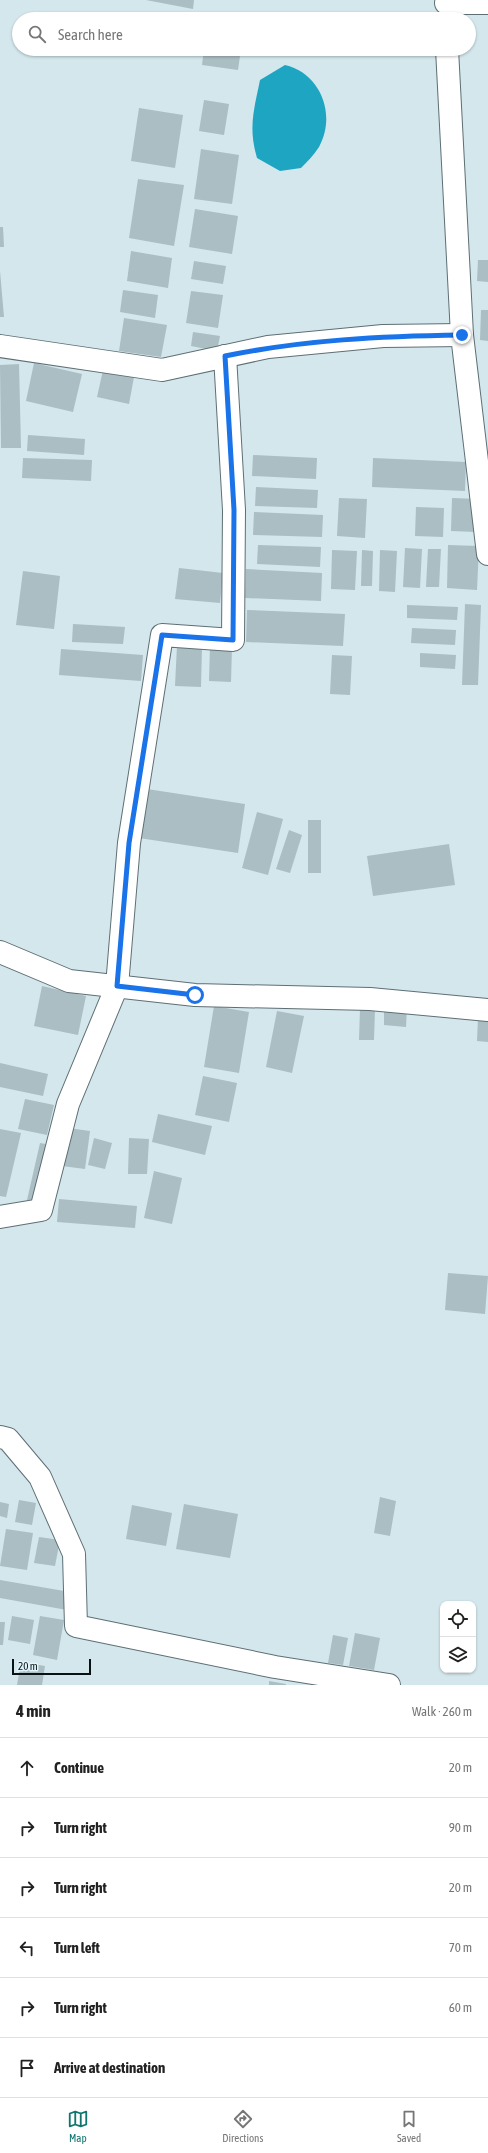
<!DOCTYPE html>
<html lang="en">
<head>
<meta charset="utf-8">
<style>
  :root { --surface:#fff; --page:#f6f6f6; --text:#222; --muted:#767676; --line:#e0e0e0; --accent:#0f766e }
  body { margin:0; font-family:"Asap Condensed",sans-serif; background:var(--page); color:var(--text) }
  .controls { position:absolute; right:12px; bottom:12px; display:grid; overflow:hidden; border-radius:8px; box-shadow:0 1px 3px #0004 }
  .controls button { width:36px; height:36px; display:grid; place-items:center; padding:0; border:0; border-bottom:1px solid var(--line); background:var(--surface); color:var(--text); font:20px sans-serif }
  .scale { position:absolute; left:12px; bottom:10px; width:79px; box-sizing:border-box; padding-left:4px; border:2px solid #0b1214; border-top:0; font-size:11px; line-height:14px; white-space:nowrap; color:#0b1214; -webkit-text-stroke:3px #e0f4fa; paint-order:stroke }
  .stop { position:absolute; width:12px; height:12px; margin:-9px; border:3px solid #1a73e8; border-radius:50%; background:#fff }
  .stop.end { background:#1a73e8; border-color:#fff; box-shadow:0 1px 4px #0008 }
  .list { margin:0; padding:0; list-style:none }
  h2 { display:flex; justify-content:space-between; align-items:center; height:52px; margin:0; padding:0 16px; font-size:17px }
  h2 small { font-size:13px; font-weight:400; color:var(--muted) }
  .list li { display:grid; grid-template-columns:26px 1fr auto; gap:12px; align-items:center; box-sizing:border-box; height:60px; padding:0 16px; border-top:1px solid var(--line) }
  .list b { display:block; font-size:15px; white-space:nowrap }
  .list em { font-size:13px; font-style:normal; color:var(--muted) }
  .icon { flex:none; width:22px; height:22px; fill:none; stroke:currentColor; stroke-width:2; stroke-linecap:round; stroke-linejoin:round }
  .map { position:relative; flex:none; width:488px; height:1685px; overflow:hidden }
  .search { position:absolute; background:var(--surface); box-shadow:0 1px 3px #0004; left:12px; right:12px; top:12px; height:44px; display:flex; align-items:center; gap:10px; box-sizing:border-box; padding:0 14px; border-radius:22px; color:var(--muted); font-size:15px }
  .sheet { height:412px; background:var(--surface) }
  nav { display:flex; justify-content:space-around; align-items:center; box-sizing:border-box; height:56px; border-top:1px solid var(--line); background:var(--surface); font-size:11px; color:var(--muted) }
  nav a { display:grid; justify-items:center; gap:2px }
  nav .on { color:var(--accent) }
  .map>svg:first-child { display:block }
  .water { fill:#1ea5c2 }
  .building { fill:#abbec3 }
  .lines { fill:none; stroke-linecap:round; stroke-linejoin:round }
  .minor-casing { stroke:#5e6f74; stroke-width:24 }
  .minor { stroke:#fff; stroke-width:22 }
  .route { stroke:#1a73e8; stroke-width:5 }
</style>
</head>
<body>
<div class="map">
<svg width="488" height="1685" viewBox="0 0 488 1685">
  <rect width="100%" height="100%" fill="#d3e7ec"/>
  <!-- water -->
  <path class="water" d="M 285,65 C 320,73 337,114 319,147 C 314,155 307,162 301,168 L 280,171 L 257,158 C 248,127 254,110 260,80 Z"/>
  <!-- building -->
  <g class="building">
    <path d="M 146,0 L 194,0 L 193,9 Z"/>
    <path d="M 151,12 L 189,18 L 189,19 L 150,19 Z"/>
    <path d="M 204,49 L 241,49 L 238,70 L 202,65 Z"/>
    <path d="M 204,100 L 229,104 L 224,135 L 199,131 Z"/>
    <path d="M 139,108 L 183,115 L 175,168 L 131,161 Z"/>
    <path d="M 201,149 L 239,155 L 232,204 L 194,199 Z"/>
    <path d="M 138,179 L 184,185 L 174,246 L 129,238 Z"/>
    <path d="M 195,209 L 238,216 L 232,254 L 189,247 Z"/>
    <path d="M 0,227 L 3,227 L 4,247 L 0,247 Z"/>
    <path d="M 131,251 L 172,258 L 168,288 L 127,281 Z"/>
    <path d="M 478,260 L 488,260 L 488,282 L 477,281 Z"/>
    <path d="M 194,261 L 226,266 L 223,284 L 191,279 Z"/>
    <path d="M 0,271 L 4,317 L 0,317 Z"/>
    <path d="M 123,290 L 158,295 L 155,318 L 120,312 Z"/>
    <path d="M 191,291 L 223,295 L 218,328 L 186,323 Z"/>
    <path d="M 481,310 L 488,310 L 488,341 L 480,340 Z"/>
    <path d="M 124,318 L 167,325 L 161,357 L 119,351 Z"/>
    <path d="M 193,332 L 220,336 L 217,351 L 191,346 Z"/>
    <path d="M 34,363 L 82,374 L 73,412 L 26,401 Z"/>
    <path d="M 19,364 L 21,448 L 1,448 L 0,365 Z"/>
    <path d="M 103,370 L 134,377 L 129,404 L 97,397 Z"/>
    <path d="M 28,435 L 85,439 L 84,455 L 27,451 Z"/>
    <path d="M 253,455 L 317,458 L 316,479 L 252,476 Z"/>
    <path d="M 23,458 L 92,460 L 91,481 L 22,478 Z"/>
    <path d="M 373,458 L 466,462 L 465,491 L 372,487 Z"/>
    <path d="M 256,487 L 318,490 L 317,508 L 255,506 Z"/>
    <path d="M 339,498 L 367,499 L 365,538 L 337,536 Z"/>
    <path d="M 452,498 L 478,499 L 476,532 L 451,531 Z"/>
    <path d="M 416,507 L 444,508 L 443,537 L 415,536 Z"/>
    <path d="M 254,512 L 323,515 L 322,537 L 253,535 Z"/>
    <path d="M 258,545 L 321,547 L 320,567 L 257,564 Z"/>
    <path d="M 448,545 L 479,546 L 477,590 L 447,588 Z"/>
    <path d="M 405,548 L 422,549 L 420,588 L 403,587 Z"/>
    <path d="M 428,549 L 441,549 L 439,587 L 426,587 Z"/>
    <path d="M 332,550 L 357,551 L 355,590 L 331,589 Z"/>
    <path d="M 362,550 L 373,551 L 372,586 L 361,586 Z"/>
    <path d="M 380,550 L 397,551 L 395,592 L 379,591 Z"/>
    <path d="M 179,568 L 223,573 L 220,603 L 175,599 Z"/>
    <path d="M 246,569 L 322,573 L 321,601 L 245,598 Z"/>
    <path d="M 23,571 L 60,576 L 54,629 L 16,625 Z"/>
    <path d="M 465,604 L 481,605 L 478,685 L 462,685 Z"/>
    <path d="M 407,605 L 458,607 L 457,620 L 407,618 Z"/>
    <path d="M 247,610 L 345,614 L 343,646 L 246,642 Z"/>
    <path d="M 73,624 L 125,627 L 123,644 L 72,642 Z"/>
    <path d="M 412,628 L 456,630 L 455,645 L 411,643 Z"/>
    <path d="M 177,645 L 202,646 L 201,687 L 175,686 Z"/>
    <path d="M 210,646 L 232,647 L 231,682 L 209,681 Z"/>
    <path d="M 61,649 L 143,655 L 141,681 L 59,675 Z"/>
    <path d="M 420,653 L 456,655 L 455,669 L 420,667 Z"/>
    <path d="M 332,655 L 352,656 L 350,695 L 330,694 Z"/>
    <path d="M 147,789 L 245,804 L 238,853 L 139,838 Z"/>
    <path d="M 257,812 L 283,819 L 268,875 L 242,868 Z"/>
    <rect x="308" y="820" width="13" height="53"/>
    <path d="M 289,830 L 302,835 L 290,873 L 276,869 Z"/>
    <path d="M 449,844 L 455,885 L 373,896 L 367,856 Z"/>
    <path d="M 42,986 L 86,996 L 78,1035 L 34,1026 Z"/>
    <path d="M 214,1006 L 249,1012 L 239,1073 L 204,1067 Z"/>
    <path d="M 384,1006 L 407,1007 L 406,1027 L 384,1025 Z"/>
    <path d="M 360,1008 L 375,1009 L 374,1040 L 359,1040 Z"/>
    <path d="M 277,1011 L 304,1016 L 292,1073 L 266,1067 Z"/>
    <path d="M 478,1017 L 488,1018 L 488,1042 L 477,1041 Z"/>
    <path d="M 0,1063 L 48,1074 L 43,1096 L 0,1087 Z"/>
    <path d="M 203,1076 L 237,1083 L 229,1122 L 195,1115 Z"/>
    <path d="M 25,1099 L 54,1105 L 47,1135 L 18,1129 Z"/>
    <path d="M 158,1114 L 212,1126 L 205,1155 L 152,1142 Z"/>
    <path d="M 68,1128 L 90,1131 L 85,1169 L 62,1166 Z"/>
    <path d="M 0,1129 L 21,1133 L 6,1197 L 0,1196 Z"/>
    <path d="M 94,1138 L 112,1143 L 105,1169 L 88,1165 Z"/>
    <path d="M 129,1138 L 149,1139 L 147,1174 L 128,1174 Z"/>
    <path d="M 40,1143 L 52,1145 L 39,1202 L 27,1200 Z"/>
    <path d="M 154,1171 L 182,1178 L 172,1224 L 144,1218 Z"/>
    <path d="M 59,1199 L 137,1206 L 135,1228 L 57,1222 Z"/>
    <path d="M 448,1273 L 488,1276 L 485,1314 L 445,1310 Z"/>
    <path d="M 380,1497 L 396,1501 L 390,1536 L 374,1533 Z"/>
    <path d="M 19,1500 L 36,1503 L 32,1525 L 15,1522 Z"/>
    <path d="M 0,1502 L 9,1504 L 7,1518 L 0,1516 Z"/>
    <path d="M 184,1504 L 238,1514 L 230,1558 L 176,1549 Z"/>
    <path d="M 132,1505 L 172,1513 L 166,1546 L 126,1539 Z"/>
    <path d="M 6,1529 L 33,1533 L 27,1570 L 0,1566 Z"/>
    <path d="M 39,1537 L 60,1540 L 55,1566 L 34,1563 Z"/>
    <path d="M 0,1580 L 70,1592 L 67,1610 L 0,1598 Z"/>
    <path d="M 12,1616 L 34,1620 L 30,1644 L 8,1640 Z"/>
    <path d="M 40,1616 L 64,1620 L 57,1660 L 33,1655 Z"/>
    <path d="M 0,1622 L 5,1622 L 3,1645 L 0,1645 Z"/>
    <path d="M 355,1633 L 380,1638 L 374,1670 L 349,1666 Z"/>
    <path d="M 333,1635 L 348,1638 L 343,1665 L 328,1663 Z"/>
    <path d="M 21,1662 L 45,1666 L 42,1685 L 17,1685 Z"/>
    <path d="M 269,1681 L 286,1684 L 286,1685 L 269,1685 Z"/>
  </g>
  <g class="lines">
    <defs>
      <g id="minor">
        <path d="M 446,3 L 488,3"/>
        <path d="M 447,49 L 462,335 L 488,554"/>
        <path d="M 0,346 L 162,370 L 268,347 L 383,336 L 462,335"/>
        <path d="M 0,952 L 69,981 L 195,995 L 370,999 L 488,1010"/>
        <path d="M 0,1217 L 41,1210 L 68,1104 L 117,986 L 129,843 L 162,635 L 233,640 L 234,510 L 225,356"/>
        <path d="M 0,1437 L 8,1439 L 40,1477 L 74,1554 L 76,1626 L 275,1667 L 389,1685"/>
      </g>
    </defs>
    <!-- minor casing -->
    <use href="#minor" class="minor-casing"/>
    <!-- minor -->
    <use href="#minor" class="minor"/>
  </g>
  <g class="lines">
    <!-- route -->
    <path class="route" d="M 195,995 L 117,986 L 129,843 L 162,635 L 233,640 L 234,510 L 225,356 C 303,340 382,336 462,335"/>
  </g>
</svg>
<div class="controls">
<button><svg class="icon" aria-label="locate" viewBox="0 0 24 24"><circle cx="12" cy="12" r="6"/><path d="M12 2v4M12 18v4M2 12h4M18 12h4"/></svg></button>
<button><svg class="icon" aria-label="layers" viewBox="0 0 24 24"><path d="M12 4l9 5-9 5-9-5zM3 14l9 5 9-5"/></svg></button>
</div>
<div class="scale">20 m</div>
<div class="stop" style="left:195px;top:995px"></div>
<div class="stop end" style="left:462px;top:335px"></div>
<div class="search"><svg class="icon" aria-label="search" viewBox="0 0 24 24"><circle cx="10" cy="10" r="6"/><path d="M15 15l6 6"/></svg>Search here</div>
</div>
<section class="sheet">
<h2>4 min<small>Walk · 260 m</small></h2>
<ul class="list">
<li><svg class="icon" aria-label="ahead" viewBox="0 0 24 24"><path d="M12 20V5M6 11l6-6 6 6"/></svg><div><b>Continue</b></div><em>20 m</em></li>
<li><svg class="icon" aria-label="right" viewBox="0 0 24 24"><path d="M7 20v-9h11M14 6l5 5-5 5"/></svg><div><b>Turn right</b></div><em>90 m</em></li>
<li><svg class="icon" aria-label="right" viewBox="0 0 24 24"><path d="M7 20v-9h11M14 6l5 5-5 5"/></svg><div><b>Turn right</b></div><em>20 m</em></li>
<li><svg class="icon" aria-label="left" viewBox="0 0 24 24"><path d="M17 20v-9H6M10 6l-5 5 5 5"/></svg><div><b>Turn left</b></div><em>70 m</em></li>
<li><svg class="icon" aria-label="right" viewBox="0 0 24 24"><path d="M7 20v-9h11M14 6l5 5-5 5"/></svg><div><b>Turn right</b></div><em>60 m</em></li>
<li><svg class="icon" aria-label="arrive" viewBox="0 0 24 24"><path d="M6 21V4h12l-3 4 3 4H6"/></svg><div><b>Arrive at destination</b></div></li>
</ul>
</section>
<nav>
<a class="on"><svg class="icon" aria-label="map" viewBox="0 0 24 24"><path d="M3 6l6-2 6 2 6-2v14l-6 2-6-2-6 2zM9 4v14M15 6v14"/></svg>Map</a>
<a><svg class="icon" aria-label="directions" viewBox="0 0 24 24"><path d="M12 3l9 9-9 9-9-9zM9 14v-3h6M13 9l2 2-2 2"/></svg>Directions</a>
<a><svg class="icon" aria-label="saved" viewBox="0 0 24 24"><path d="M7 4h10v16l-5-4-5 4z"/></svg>Saved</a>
</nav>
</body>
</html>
